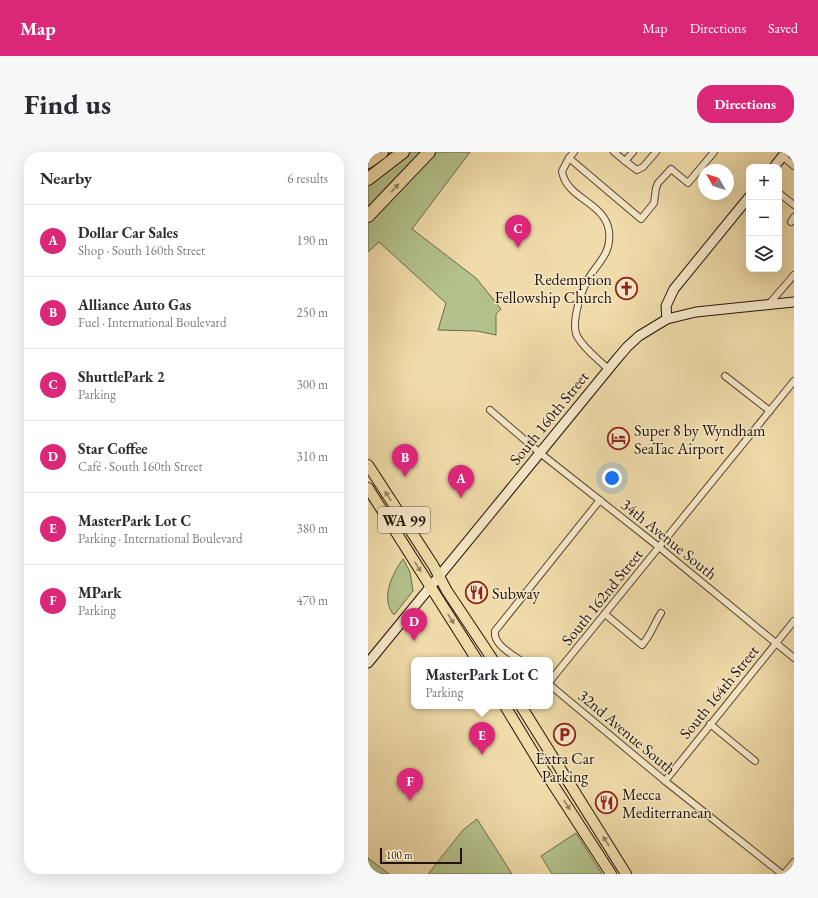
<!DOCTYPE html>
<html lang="en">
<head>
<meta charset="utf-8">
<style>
  :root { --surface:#fff; --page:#f7f7f7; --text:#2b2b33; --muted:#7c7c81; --line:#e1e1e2; --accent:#db2777 }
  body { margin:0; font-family:"EB Garamond",serif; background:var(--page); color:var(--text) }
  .controls { position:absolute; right:12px; top:12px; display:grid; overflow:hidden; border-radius:8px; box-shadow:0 4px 16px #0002 }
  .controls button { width:36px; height:36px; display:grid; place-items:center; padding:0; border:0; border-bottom:1px solid var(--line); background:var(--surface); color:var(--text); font:20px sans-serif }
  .compass { position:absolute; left:330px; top:12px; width:36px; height:36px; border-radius:50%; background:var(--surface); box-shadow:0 4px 16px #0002; rotate:309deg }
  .scale { position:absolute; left:12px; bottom:10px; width:82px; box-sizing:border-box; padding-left:4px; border:2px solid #221209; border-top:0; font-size:11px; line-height:14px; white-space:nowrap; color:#221209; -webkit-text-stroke:3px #f5e8c8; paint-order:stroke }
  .you { position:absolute; left:244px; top:326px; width:14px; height:14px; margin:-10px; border:3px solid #fff; border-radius:50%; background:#1a73e8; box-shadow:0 0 0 6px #1a73e833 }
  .badge { display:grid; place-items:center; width:26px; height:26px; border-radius:50%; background:var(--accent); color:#fff; font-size:13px; font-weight:700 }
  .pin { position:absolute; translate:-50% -33px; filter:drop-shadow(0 1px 2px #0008) }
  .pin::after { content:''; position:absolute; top:21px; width:14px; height:12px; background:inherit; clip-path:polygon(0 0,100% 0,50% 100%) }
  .popup { position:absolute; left:43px; top:505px; width:142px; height:52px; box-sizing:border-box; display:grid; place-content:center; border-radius:8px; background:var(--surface); filter:drop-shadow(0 1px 3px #0005); font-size:13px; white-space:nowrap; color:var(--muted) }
  .popup b { font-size:15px; color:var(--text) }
  .popup::after { content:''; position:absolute; left:50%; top:100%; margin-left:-8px; border:8px solid transparent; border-top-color:var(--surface) }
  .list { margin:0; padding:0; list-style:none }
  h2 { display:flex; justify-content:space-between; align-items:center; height:52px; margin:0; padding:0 16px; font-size:17px }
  h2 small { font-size:13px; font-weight:400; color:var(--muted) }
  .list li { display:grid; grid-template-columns:26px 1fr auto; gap:12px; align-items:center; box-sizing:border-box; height:72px; padding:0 16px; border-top:1px solid var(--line) }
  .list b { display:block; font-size:15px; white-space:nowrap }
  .list p { margin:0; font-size:13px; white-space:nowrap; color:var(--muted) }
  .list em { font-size:13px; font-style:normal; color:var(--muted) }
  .icon { flex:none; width:22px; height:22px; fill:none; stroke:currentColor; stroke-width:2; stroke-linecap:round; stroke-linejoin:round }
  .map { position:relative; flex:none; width:426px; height:722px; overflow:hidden; border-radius:16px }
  header { display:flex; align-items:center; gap:24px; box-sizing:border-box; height:56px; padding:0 20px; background:var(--accent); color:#fff }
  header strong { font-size:19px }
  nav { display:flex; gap:22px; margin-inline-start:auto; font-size:14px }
  .intro { display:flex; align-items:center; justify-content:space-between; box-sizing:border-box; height:96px; padding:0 24px }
  h1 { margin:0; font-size:28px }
  .button { padding:10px 18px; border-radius:16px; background:var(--accent); color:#fff; font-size:14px; font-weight:700 }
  main { display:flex; gap:24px; padding:0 24px }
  aside { flex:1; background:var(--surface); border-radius:16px; box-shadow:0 4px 16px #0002 }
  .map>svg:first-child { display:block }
  .green { fill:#b3c28d; stroke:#6a6a4b }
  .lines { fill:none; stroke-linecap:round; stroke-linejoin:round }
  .street-casing { stroke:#564431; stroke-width:8 }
  .secondary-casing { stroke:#221209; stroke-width:11 }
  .primary-casing { stroke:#221209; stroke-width:12 }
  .highway-casing { stroke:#221209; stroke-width:14 }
  .street { stroke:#f5e8c8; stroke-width:6 }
  .secondary { stroke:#f5e8c8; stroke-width:9 }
  .primary { stroke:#f0dcaa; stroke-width:10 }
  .highway { stroke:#f0dcaa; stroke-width:12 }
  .oneway { fill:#938162 }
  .labels { text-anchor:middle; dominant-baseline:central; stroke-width:3; stroke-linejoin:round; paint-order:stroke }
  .shield { fill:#f5e8c8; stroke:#615242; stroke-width:1 }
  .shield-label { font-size:15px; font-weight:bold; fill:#221209 }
  .poi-label { font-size:16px; fill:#221209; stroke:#f5e8c8; text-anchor:start }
  .street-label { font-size:16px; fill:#221209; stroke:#f5e8c8 }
</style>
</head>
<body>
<header>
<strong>Map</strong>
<nav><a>Map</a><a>Directions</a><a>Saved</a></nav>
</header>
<div class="intro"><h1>Find us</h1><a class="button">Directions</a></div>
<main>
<aside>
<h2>Nearby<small>6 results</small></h2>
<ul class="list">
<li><span class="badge">A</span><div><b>Dollar Car Sales</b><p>Shop · South 160th Street</p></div><em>190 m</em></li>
<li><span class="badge">B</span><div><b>Alliance Auto Gas</b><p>Fuel · International Boulevard</p></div><em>250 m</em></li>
<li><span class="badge">C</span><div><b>ShuttlePark 2</b><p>Parking</p></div><em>300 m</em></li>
<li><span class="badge">D</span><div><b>Star Coffee</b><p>Café · South 160th Street</p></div><em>310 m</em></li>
<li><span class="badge">E</span><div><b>MasterPark Lot C</b><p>Parking · International Boulevard</p></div><em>380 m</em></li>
<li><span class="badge">F</span><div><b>MPark</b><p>Parking</p></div><em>470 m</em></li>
</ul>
</aside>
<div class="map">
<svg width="426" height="722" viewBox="0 0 426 722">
  <rect width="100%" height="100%" fill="#f0dcaa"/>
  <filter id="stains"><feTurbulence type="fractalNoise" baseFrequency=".005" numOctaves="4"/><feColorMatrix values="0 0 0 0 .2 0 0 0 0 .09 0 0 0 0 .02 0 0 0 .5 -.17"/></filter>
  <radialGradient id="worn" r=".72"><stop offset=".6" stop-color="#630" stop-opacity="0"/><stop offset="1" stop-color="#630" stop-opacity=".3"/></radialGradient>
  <!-- green -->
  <g class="green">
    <path d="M 0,0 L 102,0 L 44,77 L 108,126 L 133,157 L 128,162 L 128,183 L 109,179 L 70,178 L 78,151 L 11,90 L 0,100 Z"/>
    <path d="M 35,407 L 42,420 L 45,439 L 26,463 C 12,447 24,422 35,407 Z"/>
    <path d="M 109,667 L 144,722 L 60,722 L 95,678 Z"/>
    <path d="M 208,681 L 234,722 L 184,722 L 173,704 Z"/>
    <path d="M 0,706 L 21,722 L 0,722 Z"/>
  </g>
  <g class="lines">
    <defs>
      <g id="street">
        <path d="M 206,0 L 201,6 L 194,19 C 198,47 237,50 241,79 C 244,104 227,112 218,131 C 212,143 203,172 209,184 C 216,197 230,207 240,217"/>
        <path d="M 246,0 L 257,9"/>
        <path d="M 265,0 L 257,9 L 269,18 L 275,15 L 288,0"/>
        <path d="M 414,4 L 426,14"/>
        <path d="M 201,6 L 273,67 L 286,51 L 288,36 L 290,31 L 303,17 L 320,31 L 346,0"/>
        <path d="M 411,41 L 426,53"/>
        <path d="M 423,70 L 426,65"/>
        <path d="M 401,152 L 426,123"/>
        <path d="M 357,224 L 402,259"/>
        <path d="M 122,258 L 172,301 L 291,395 L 426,506"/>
        <path d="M 237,462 L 274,493 C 283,483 286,472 293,461"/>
        <path d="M 152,508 C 142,501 125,492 127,479 L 232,348"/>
        <path d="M 182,529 L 426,229"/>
        <path d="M 182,533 L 297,629 L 414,722"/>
        <path d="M 342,572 L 387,609"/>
        <path d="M 297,629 L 426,469"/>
        <path d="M 416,722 L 426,710"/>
      </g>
      <g id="secondary">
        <path d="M 406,15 L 418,0"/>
        <path d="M 299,167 L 298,154 L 306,137 L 381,45"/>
        <path d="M 0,511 L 248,208 L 259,195 L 271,184 L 299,167 L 328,160 L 426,150"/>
      </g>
      <g id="primary">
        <path d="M 0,313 L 65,413 L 79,439 L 125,508"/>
        <path d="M 0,336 L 109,508"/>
        <path d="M 137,554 L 177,620 L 243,722"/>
        <path d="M 153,554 L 258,722"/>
      </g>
      <g id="highway">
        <path d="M 0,10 L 14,0"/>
        <path d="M 0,27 L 35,0"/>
        <path d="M 0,64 L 61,0"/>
      </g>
    </defs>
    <!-- street casing -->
    <use href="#street" class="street-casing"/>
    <!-- secondary casing -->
    <use href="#secondary" class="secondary-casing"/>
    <!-- primary casing -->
    <use href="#primary" class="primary-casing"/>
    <!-- highway casing -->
    <use href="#highway" class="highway-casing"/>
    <!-- street -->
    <use href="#street" class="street"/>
    <!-- secondary -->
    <use href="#secondary" class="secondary"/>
    <!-- primary -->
    <use href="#primary" class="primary"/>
    <!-- highway -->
    <use href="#highway" class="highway"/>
  </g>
  <!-- one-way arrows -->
  <defs><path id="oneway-solid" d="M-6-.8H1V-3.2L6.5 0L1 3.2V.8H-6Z"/></defs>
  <g class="oneway">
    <use href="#oneway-solid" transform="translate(27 36) rotate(-47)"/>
    <use href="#oneway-solid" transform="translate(20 344) rotate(-123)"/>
    <use href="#oneway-solid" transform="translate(50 415) rotate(58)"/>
    <use href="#oneway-solid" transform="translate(83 467) rotate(58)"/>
    <use href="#oneway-solid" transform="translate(199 653) rotate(57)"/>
    <use href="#oneway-solid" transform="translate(238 689) rotate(-122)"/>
  </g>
  <!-- icons -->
  <defs>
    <symbol id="church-ring" viewBox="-11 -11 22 22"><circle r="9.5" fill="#f5e8c8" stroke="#8f2418" stroke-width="1.5"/><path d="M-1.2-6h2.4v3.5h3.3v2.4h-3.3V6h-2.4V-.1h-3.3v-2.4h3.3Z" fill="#8f2418"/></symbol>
    <symbol id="hotel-ring" viewBox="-11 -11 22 22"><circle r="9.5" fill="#f5e8c8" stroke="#8f2418" stroke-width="1.5"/><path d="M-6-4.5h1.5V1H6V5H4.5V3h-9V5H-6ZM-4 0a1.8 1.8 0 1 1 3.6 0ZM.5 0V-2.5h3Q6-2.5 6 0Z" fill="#8f2418"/></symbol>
    <symbol id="restaurant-ring" viewBox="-11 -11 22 22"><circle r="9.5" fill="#f5e8c8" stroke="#8f2418" stroke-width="1.5"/><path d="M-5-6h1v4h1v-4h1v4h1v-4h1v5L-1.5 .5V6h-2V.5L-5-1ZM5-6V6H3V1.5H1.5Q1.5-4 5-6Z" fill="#8f2418"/></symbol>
    <symbol id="parking-ring" viewBox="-11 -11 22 22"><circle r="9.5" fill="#f5e8c8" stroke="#8f2418" stroke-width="1.5"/><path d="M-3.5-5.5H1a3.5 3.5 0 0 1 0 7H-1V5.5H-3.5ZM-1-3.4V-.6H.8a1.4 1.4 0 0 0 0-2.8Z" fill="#8f2418"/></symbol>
  </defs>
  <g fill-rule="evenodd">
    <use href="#church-ring" x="246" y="124" width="25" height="25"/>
    <use href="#hotel-ring" x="238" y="274" width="25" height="25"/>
    <use href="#restaurant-ring" x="96" y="428" width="25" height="25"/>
    <use href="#parking-ring" x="184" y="570" width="25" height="25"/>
    <use href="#restaurant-ring" x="226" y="638" width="25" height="25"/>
  </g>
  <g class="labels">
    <!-- shield labels -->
    <rect class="shield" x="10" y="355" width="52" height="26" rx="3"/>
    <g class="shield-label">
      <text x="36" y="368">WA 99</text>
    </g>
    <!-- poi labels -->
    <g class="poi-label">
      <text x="244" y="127" text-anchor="end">Redemption<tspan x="244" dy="18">Fellowship Church</tspan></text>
      <text x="266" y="278">Super 8 by Wyndham<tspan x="266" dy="18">SeaTac Airport</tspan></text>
      <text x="124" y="441">Subway</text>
      <text x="197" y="606" text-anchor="middle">Extra Car<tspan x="197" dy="18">Parking</tspan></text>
      <text x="254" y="642">Mecca<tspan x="254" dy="18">Mediterranean</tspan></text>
    </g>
    <!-- street labels -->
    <g class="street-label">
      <text transform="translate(181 266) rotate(-51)">South 160th Street</text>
      <text transform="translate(301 387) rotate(39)">34th Avenue South</text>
      <text transform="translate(234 445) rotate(-51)">South 162nd Street</text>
      <text transform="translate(351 540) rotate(-51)">South 164th Street</text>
      <text transform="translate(259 580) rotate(40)">32nd Avenue South</text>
    </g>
  </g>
  <rect width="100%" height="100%" filter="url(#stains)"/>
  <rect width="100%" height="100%" fill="url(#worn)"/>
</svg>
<div class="controls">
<button>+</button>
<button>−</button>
<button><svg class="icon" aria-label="layers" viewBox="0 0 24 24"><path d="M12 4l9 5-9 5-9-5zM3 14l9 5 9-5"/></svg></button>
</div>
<svg class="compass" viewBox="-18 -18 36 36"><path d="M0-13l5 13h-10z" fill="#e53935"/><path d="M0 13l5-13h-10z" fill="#7c7c81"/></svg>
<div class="scale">100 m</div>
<div class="you"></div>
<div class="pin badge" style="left:93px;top:346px">A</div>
<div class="pin badge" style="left:37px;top:325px">B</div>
<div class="pin badge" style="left:150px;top:96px">C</div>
<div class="pin badge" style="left:46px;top:489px">D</div>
<div class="pin badge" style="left:114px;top:603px">E</div>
<div class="popup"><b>MasterPark Lot C</b>Parking</div>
<div class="pin badge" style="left:42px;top:649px">F</div>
</div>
</main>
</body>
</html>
